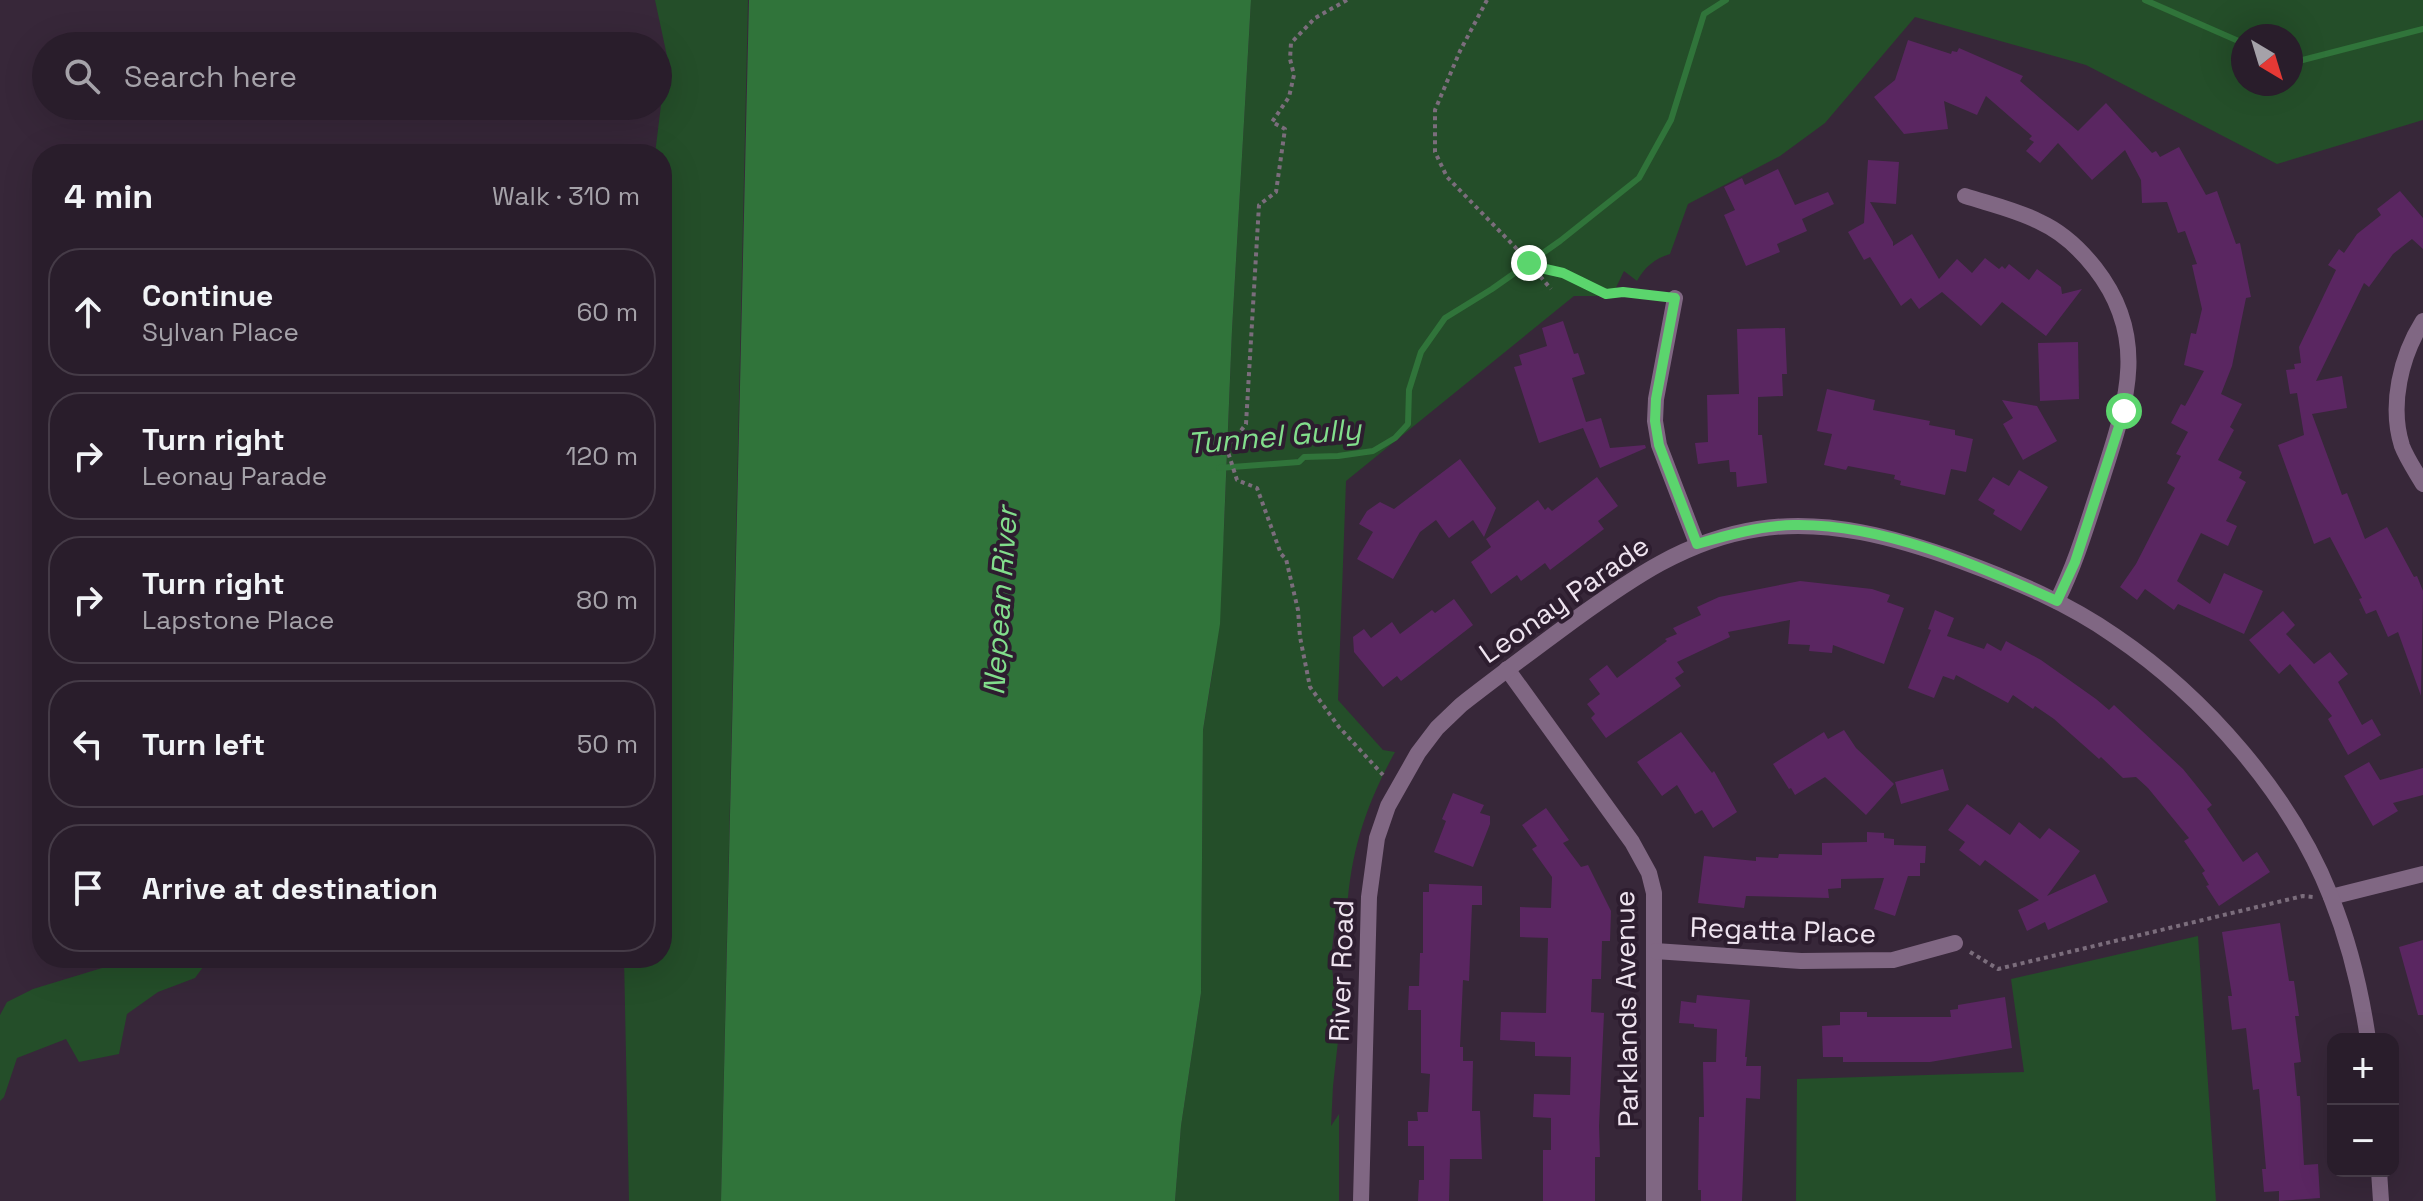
<!DOCTYPE html>
<html lang="en">
<head>
<meta charset="utf-8">
<style>
  :root { --surface:#291d2b; --page:#312633; --text:#f1f3f6; --muted:#a5a2a9; --line:#453b47 }
  body { margin:0; font-family:"Space Grotesk",sans-serif; background:var(--page); color:var(--text) }
  .controls { position:absolute; right:24px; bottom:24px; display:grid; overflow:hidden; border-radius:16px; box-shadow:0 8px 32px #0002 }
  .controls button { width:72px; height:72px; display:grid; place-items:center; padding:0; border:0; border-bottom:2px solid var(--line); background:var(--surface); color:var(--text); font:40px sans-serif }
  .compass { position:absolute; left:2231px; top:24px; width:72px; height:72px; border-radius:50%; background:var(--surface); box-shadow:0 8px 32px #0002; rotate:142deg }
  .stop { position:absolute; width:24px; height:24px; margin:-18px; border:6px solid #5bd56d; border-radius:50%; background:#fff }
  .stop.end { background:#5bd56d; border-color:#fff; box-shadow:0 2px 8px #0008 }
  .list { margin:0; padding:0; list-style:none }
  h2 { display:flex; justify-content:space-between; align-items:center; height:104px; margin:0; padding:0 32px; font-size:34px }
  h2 small { font-size:26px; font-weight:400; color:var(--muted) }
  .list li { display:grid; grid-template-columns:52px 1fr auto; gap:24px; align-items:center; box-sizing:border-box; height:128px; margin:0 16px 16px; padding:0 16px; border:2px solid var(--line); border-radius:32px }
  .list b { display:block; font-size:30px; white-space:nowrap }
  .list p { margin:0; font-size:26px; white-space:nowrap; color:var(--muted) }
  .list em { font-size:26px; font-style:normal; color:var(--muted) }
  .icon { flex:none; width:44px; height:44px; fill:none; stroke:currentColor; stroke-width:2; stroke-linecap:round; stroke-linejoin:round }
  .map { position:relative; flex:none; width:2423px; height:1201px; overflow:hidden }
  .search { position:absolute; background:var(--surface); box-shadow:0 8px 32px #0002; left:32px; top:32px; width:640px; height:88px; display:flex; align-items:center; gap:20px; box-sizing:border-box; padding:0 28px; border-radius:44px; color:var(--muted); font-size:30px }
  .panel { position:absolute; background:var(--surface); box-shadow:0 8px 32px #0002; left:32px; top:144px; width:640px; height:824px; border-radius:32px }
  .map>svg:first-child { display:block }
  .green { fill:#244e29; fill-rule:evenodd }
  .water { fill:#30743a }
  .lines { fill:none; stroke-linecap:round; stroke-linejoin:round }
  .stream { stroke:#30743a; stroke-width:6 }
  .building { fill:#5a2661 }
  .path { stroke:#7b6d7c; stroke-width:4; stroke-dasharray:4 4; stroke-linecap:butt }
  .minor { stroke:#806783; stroke-width:16 }
  .tertiary { stroke:#806783; stroke-width:16 }
  .route { stroke:#5bd56d; stroke-width:10 }
  .labels { text-anchor:middle; dominant-baseline:central; stroke-width:8; stroke-linejoin:round; paint-order:stroke }
  .street-label { font-size:28px; fill:#eee3ef; stroke:#2d1d2f }
  .water-label { font-size:30px; font-style:italic; fill:#82de8c; stroke:#2d1d2f }
</style>
</head>
<body>
<div class="map">
<svg width="2423" height="1201" viewBox="0 0 2423 1201">
  <rect width="100%" height="100%" fill="#372739"/>
  <!-- green -->
  <g class="green">
    <path d="M 655,0 L 748,0 L 721,1201 L 629,1201 L 624,958 L 662,958 L 662,154 L 655,154 L 667,56 Z"/>
    <path d="M 1251,0 L 2423,0 L 2423,120 L 2277,164 L 2086,65 L 1915,17 L 1825,123 L 1780,156 L 1688,204 L 1670,254 C 1654,259 1645,267 1637,281 L 1624,271 L 1612,296 L 1574,296 L 1346,481 L 1338,700 L 1383,750 L 1395,752 C 1366,805 1351,850 1347,910 L 1336,913 L 1331,958 L 1339,1032 L 1333,1086 L 1331,1126 L 1339,1114 L 1339,1201 L 1175,1201 L 1181,1126 L 1201,993 L 1203,730 L 1213,669 L 1224,528 L 1232,330 ZM 2243,36 L 2291,36 L 2291,84 L 2243,84 Z"/>
    <path d="M 2198,936 L 2216,1201 L 1796,1201 L 1797,1079 L 2024,1072 L 2011,979 Z"/>
    <path d="M 111,958 L 203,958 L 206,963 L 195,978 L 158,992 L 127,1014 L 119,1054 L 79,1062 L 66,1039 L 17,1058 L 4,1097 L 0,1101 L 0,1015 L 7,1002 L 33,989 L 102,968 Z"/>
  </g>
  <!-- water -->
  <path class="water" d="M 749,0 L 1251,0 L 1232,330 L 1220,624 L 1203,730 L 1201,993 L 1181,1126 L 1175,1201 L 721,1201 Z"/>
  <g class="lines">
    <!-- stream -->
    <g class="stream">
      <path d="M 2145,0 L 2243,43"/>
      <path d="M 2291,63 L 2423,29"/>
      <path d="M 1219,468 L 1299,462 L 1304,457 L 1338,456 L 1373,451 L 1395,438 L 1408,424 L 1409,390 L 1421,352 L 1445,318 L 1492,289 L 1560,241 L 1639,178 L 1671,120 L 1704,14 L 1726,0"/>
    </g>
  </g>
  <!-- building -->
  <g class="building">
    <path d="M 1908,40 L 1951,54 L 1952,51 L 1957,52 L 1959,48 L 2023,76 L 2020,81 L 2078,131 L 2106,103 L 2152,153 L 2156,151 L 2160,157 L 2179,147 L 2206,195 L 2217,191 L 2236,244 L 2240,243 L 2251,297 L 2246,298 L 2232,366 L 2221,394 L 2242,404 L 2230,427 L 2234,430 L 2218,460 L 2242,472 L 2239,478 L 2246,482 L 2226,521 L 2237,526 L 2228,546 L 2201,533 L 2177,581 L 2210,604 L 2224,573 L 2263,591 L 2244,634 L 2178,604 L 2174,610 L 2145,589 L 2137,600 L 2120,587 L 2136,564 L 2175,488 L 2167,483 L 2181,456 L 2176,454 L 2188,432 L 2171,423 L 2181,404 L 2185,406 L 2204,371 L 2184,365 L 2191,333 L 2196,334 L 2202,309 L 2192,265 L 2197,264 L 2185,231 L 2178,233 L 2167,202 L 2142,203 L 2141,180 L 2125,150 L 2092,180 L 2058,143 L 2040,163 L 2026,151 L 2034,142 L 2029,139 L 2032,136 L 1986,96 L 1977,115 L 1944,101 L 1948,129 L 1904,134 L 1874,97 L 1895,80 Z"/>
    <path d="M 1868,160 L 1899,162 L 1896,204 L 1870,202 L 1893,242 L 1893,246 L 1912,234 L 1939,279 L 1957,259 L 1972,273 L 1985,258 L 1999,269 L 2002,266 L 2005,269 L 2009,264 L 2029,280 L 2037,269 L 2061,287 L 2062,294 L 2082,289 L 2046,336 L 2002,302 L 1981,326 L 1942,292 L 1919,309 L 1911,298 L 1901,306 L 1870,257 L 1864,260 L 1848,232 L 1864,223 Z"/>
    <path d="M 1778,169 L 1795,205 L 1828,192 L 1834,204 L 1802,219 L 1807,231 L 1777,244 L 1780,252 L 1746,266 L 1724,215 L 1735,210 L 1724,187 L 1742,178 L 1745,185 Z"/>
    <path d="M 2400,191 L 2423,218 L 2423,249 L 2412,239 L 2393,254 L 2369,287 L 2364,283 L 2316,381 L 2342,376 L 2347,408 L 2312,414 L 2342,495 L 2347,493 L 2365,539 L 2387,527 L 2414,577 L 2417,576 L 2423,591 L 2421,696 L 2398,632 L 2388,637 L 2376,610 L 2366,614 L 2359,599 L 2362,598 L 2330,537 L 2314,544 L 2278,445 L 2304,435 L 2297,393 L 2290,394 L 2286,370 L 2295,369 L 2294,364 L 2301,363 L 2299,347 L 2336,270 L 2328,265 L 2339,249 L 2344,253 L 2357,234 L 2381,215 L 2377,209 Z"/>
    <path d="M 1563,321 L 1574,354 L 1578,353 L 1585,374 L 1572,378 L 1586,422 L 1601,418 L 1610,448 L 1645,445 L 1646,448 L 1600,468 L 1583,428 L 1539,443 L 1514,367 L 1522,365 L 1519,355 L 1547,346 L 1542,328 Z"/>
    <path d="M 1785,328 L 1787,374 L 1782,374 L 1783,396 L 1758,397 L 1758,435 L 1762,435 L 1767,483 L 1737,487 L 1736,472 L 1730,472 L 1729,460 L 1698,464 L 1695,443 L 1708,442 L 1707,395 L 1739,394 L 1737,329 Z"/>
    <path d="M 2078,342 L 2079,399 L 2040,401 L 2038,343 Z"/>
    <path d="M 1827,389 L 1875,400 L 1873,410 L 1930,421 L 1929,425 L 1955,430 L 1955,435 L 1973,439 L 1966,472 L 1951,469 L 1945,495 L 1900,485 L 1901,481 L 1894,479 L 1895,475 L 1848,466 L 1846,470 L 1824,465 L 1832,434 L 1817,431 Z"/>
    <path d="M 2002,400 L 2037,406 L 2057,441 L 2023,460 L 2003,424 L 2013,418 Z"/>
    <path d="M 1460,459 L 1496,508 L 1484,537 L 1473,520 L 1449,538 L 1436,520 L 1420,532 L 1393,579 L 1357,559 L 1373,532 L 1359,524 L 1367,511 L 1380,502 L 1394,509 Z"/>
    <path d="M 2019,470 L 2048,487 L 2021,531 L 1993,514 L 1995,510 L 1978,500 L 1993,477 L 2009,486 Z"/>
    <path d="M 1597,477 L 1618,506 L 1598,521 L 1604,529 L 1550,570 L 1545,563 L 1521,581 L 1517,575 L 1491,594 L 1471,562 L 1491,547 L 1486,539 L 1538,500 L 1545,510 L 1548,507 L 1552,511 Z"/>
    <path d="M 1800,581 L 1872,589 L 1890,595 L 1887,602 L 1904,608 L 1884,664 L 1833,645 L 1832,653 L 1809,651 L 1810,645 L 1788,644 L 1790,620 L 1728,632 L 1730,637 L 1677,662 L 1684,672 L 1675,678 L 1681,686 L 1606,738 L 1591,718 L 1595,714 L 1587,704 L 1600,694 L 1589,679 L 1607,665 L 1617,678 L 1667,641 L 1665,639 L 1677,634 L 1673,628 L 1701,615 L 1697,607 L 1719,597 Z"/>
    <path d="M 1454,599 L 1473,625 L 1401,681 L 1397,676 L 1383,687 L 1354,652 L 1353,637 L 1364,629 L 1371,638 L 1392,622 L 1400,634 L 1432,610 L 1435,613 Z"/>
    <path d="M 1935,610 L 1954,618 L 1947,636 L 1984,649 L 1987,643 L 2001,651 L 2006,641 L 2041,660 L 2096,699 L 2109,710 L 2114,705 L 2183,769 L 2212,805 L 2207,809 L 2243,862 L 2257,852 L 2270,872 L 2219,906 L 2206,886 L 2209,885 L 2202,873 L 2205,871 L 2184,841 L 2189,838 L 2148,788 L 2136,777 L 2123,778 L 2101,757 L 2099,759 L 2054,719 L 2035,706 L 2033,709 L 2013,695 L 2008,703 L 1956,675 L 1954,680 L 1943,676 L 1934,698 L 1908,688 L 1931,630 L 1928,629 Z"/>
    <path d="M 2283,611 L 2295,625 L 2286,634 L 2314,664 L 2330,652 L 2348,674 L 2338,682 L 2362,725 L 2372,719 L 2381,735 L 2348,755 L 2328,719 L 2332,716 L 2290,664 L 2279,674 L 2249,640 Z"/>
    <path d="M 1844,730 L 1856,748 L 1894,784 L 1866,815 L 1825,777 L 1795,795 L 1791,788 L 1789,789 L 1773,764 L 1824,732 L 1828,739 Z"/>
    <path d="M 1681,732 L 1712,773 L 1714,771 L 1737,812 L 1713,828 L 1702,810 L 1695,814 L 1677,785 L 1662,796 L 1637,762 Z"/>
    <path d="M 2369,762 L 2380,780 L 2423,768 L 2423,795 L 2393,803 L 2398,811 L 2373,826 L 2344,776 Z"/>
    <path d="M 1943,769 L 1949,790 L 1901,804 L 1895,782 Z"/>
    <path d="M 1453,793 L 1484,805 L 1480,813 L 1490,816 L 1490,824 L 1473,867 L 1434,852 L 1446,821 L 1442,819 Z"/>
    <path d="M 1967,804 L 2010,835 L 2019,822 L 2040,839 L 2049,828 L 2080,851 L 2047,896 L 2095,874 L 2108,902 L 2048,930 L 2045,922 L 2027,931 L 2018,910 L 2039,900 L 1985,860 L 1980,866 L 1959,850 L 1965,842 L 1948,830 Z"/>
    <path d="M 1546,808 L 1569,840 L 1563,843 L 1581,867 L 1588,865 L 1611,911 L 1610,941 L 1602,941 L 1601,979 L 1592,979 L 1591,1012 L 1604,1013 L 1599,1126 L 1600,1157 L 1595,1157 L 1595,1201 L 1543,1201 L 1543,1150 L 1551,1150 L 1551,1118 L 1533,1117 L 1534,1094 L 1570,1095 L 1571,1057 L 1535,1056 L 1535,1042 L 1500,1040 L 1501,1012 L 1546,1013 L 1548,938 L 1520,937 L 1520,907 L 1551,908 L 1552,877 L 1532,849 L 1537,846 L 1522,825 Z"/>
    <path d="M 1867,832 L 1884,833 L 1884,838 L 1894,839 L 1894,845 L 1926,846 L 1925,863 L 1920,863 L 1920,876 L 1908,876 L 1895,916 L 1874,909 L 1884,878 L 1841,879 L 1841,888 L 1828,889 L 1829,898 L 1746,896 L 1744,908 L 1698,903 L 1704,856 L 1756,861 L 1756,857 L 1778,858 L 1779,854 L 1822,855 L 1822,843 L 1867,842 Z"/>
    <path d="M 1429,884 L 1482,886 L 1482,905 L 1472,905 L 1469,981 L 1463,980 L 1460,1047 L 1463,1047 L 1463,1061 L 1473,1061 L 1472,1111 L 1480,1111 L 1482,1159 L 1450,1159 L 1449,1201 L 1418,1201 L 1419,1180 L 1424,1180 L 1424,1146 L 1408,1146 L 1408,1121 L 1418,1121 L 1417,1112 L 1428,1112 L 1430,1074 L 1421,1073 L 1421,1010 L 1408,1010 L 1409,986 L 1419,986 L 1420,953 L 1423,953 L 1423,892 L 1429,892 Z"/>
    <path d="M 2280,923 L 2289,981 L 2294,981 L 2299,1016 L 2295,1016 L 2301,1062 L 2294,1063 L 2297,1096 L 2300,1096 L 2304,1165 L 2318,1164 L 2320,1198 L 2279,1201 L 2279,1191 L 2264,1192 L 2262,1169 L 2266,1169 L 2259,1089 L 2253,1090 L 2246,1028 L 2232,1030 L 2228,996 L 2232,996 L 2222,932 Z"/>
    <path d="M 2423,940 L 2423,1015 L 2418,1015 L 2399,947 Z"/>
    <path d="M 1697,995 L 1750,1000 L 1745,1057 L 1747,1057 L 1746,1066 L 1761,1066 L 1760,1099 L 1746,1098 L 1742,1201 L 1701,1201 L 1701,1190 L 1698,1190 L 1699,1117 L 1704,1117 L 1703,1062 L 1716,1062 L 1717,1029 L 1694,1027 L 1694,1024 L 1679,1023 L 1681,1001 L 1696,1003 Z"/>
    <path d="M 2005,997 L 2012,1048 L 1930,1062 L 1843,1062 L 1843,1057 L 1823,1057 L 1822,1026 L 1840,1025 L 1840,1012 L 1867,1012 L 1867,1017 L 1951,1017 L 1950,1010 L 1958,1009 L 1958,1005 Z"/>
  </g>
  <g class="lines">
    <!-- path -->
    <g class="path">
      <path d="M 1347,0 L 1315,18 L 1291,43 L 1290,59 L 1294,75 L 1289,97 L 1272,122 L 1285,129 L 1276,192 L 1259,205 L 1246,424 L 1227,449 L 1237,480 L 1257,488 L 1281,554 L 1286,559 L 1298,610 L 1300,637 L 1310,687 L 1339,727 L 1383,775"/>
      <path d="M 1487,0 L 1460,51 L 1435,110 L 1435,152 L 1447,177 L 1515,247 L 1551,289"/>
      <path d="M 1535,266 L 1563,273 L 1606,294 L 1623,292 L 1660,297"/>
      <path d="M 1970,952 L 1998,969 L 2303,896 L 2313,897"/>
    </g>
    <!-- minor -->
    <g class="minor">
      <path d="M 1965,196 C 1990,204 2017,210 2040,222 C 2062,232 2080,249 2095,268 C 2149,337 2127,401 2103,476 C 2089,518 2077,561 2057,601"/>
      <path d="M 1675,298 L 1656,399 L 1655,421 L 1659,445 L 1697,544"/>
      <path d="M 2423,321 C 2401,356 2389,405 2402,446 C 2407,459 2416,472 2423,484"/>
      <path d="M 1507,669 L 1632,842 L 1649,873 L 1654,893 L 1654,1201"/>
      <path d="M 2331,897 L 2423,874"/>
      <path d="M 1655,951 L 1801,961 L 1893,960 L 1955,943"/>
    </g>
    <!-- tertiary -->
    <g class="tertiary">
      <path d="M 2379,1171 L 2381,1201"/>
      <path d="M 1361,1201 L 1369,897 L 1377,838 L 1388,806 L 1418,753 L 1437,728 L 1461,705 C 1498,676 1536,648 1574,620 C 1631,579 1686,540 1758,529 C 1827,518 1897,538 1961,561 C 2015,581 2068,603 2115,636 C 2205,697 2291,795 2331,897 C 2349,942 2361,991 2368,1039"/>
    </g>
  </g>
  <g class="lines">
    <!-- route -->
    <path class="route" d="M 1529,263 L 1532,266 L 1563,273 L 1606,294 L 1623,292 L 1675,298 L 1656,399 L 1655,421 L 1659,445 L 1697,544 C 1728,535 1760,526 1793,525 C 1882,523 1977,565 2057,601 L 2075,562 L 2124,411"/>
  </g>
  <g class="labels">
    <!-- street labels -->
    <g class="street-label">
      <text transform="translate(1564 599) rotate(-35)">Leonay Parade</text>
      <text transform="translate(1783 930) rotate(2)">Regatta Place</text>
      <text transform="translate(1341 971) rotate(-88)">River Road</text>
      <text transform="translate(1626 1009) rotate(-91)">Parklands Avenue</text>
    </g>
    <!-- water labels -->
    <g class="water-label">
      <text transform="translate(1274 436) rotate(-5)">Tunnel Gully</text>
      <text transform="translate(1000 601) rotate(-86)">Nepean River</text>
    </g>
  </g>
</svg>
<div class="controls">
<button>+</button>
<button>−</button>
</div>
<svg class="compass" viewBox="-18 -18 36 36"><path d="M0-13l5 13h-10z" fill="#e53935"/><path d="M0 13l5-13h-10z" fill="#a5a2a9"/></svg>
<div class="stop" style="left:2124px;top:411px"></div>
<div class="stop end" style="left:1529px;top:263px"></div>
<div class="search"><svg class="icon" aria-label="search" viewBox="0 0 24 24"><circle cx="10" cy="10" r="6"/><path d="M15 15l6 6"/></svg>Search here</div>
<section class="panel">
<h2>4 min<small>Walk · 310 m</small></h2>
<ul class="list">
<li><svg class="icon" aria-label="ahead" viewBox="0 0 24 24"><path d="M12 20V5M6 11l6-6 6 6"/></svg><div><b>Continue</b><p>Sylvan Place</p></div><em>60 m</em></li>
<li><svg class="icon" aria-label="right" viewBox="0 0 24 24"><path d="M7 20v-9h11M14 6l5 5-5 5"/></svg><div><b>Turn right</b><p>Leonay Parade</p></div><em>120 m</em></li>
<li><svg class="icon" aria-label="right" viewBox="0 0 24 24"><path d="M7 20v-9h11M14 6l5 5-5 5"/></svg><div><b>Turn right</b><p>Lapstone Place</p></div><em>80 m</em></li>
<li><svg class="icon" aria-label="left" viewBox="0 0 24 24"><path d="M17 20v-9H6M10 6l-5 5 5 5"/></svg><div><b>Turn left</b></div><em>50 m</em></li>
<li><svg class="icon" aria-label="arrive" viewBox="0 0 24 24"><path d="M6 21V4h12l-3 4 3 4H6"/></svg><div><b>Arrive at destination</b></div></li>
</ul>
</section>
</div>
</body>
</html>
